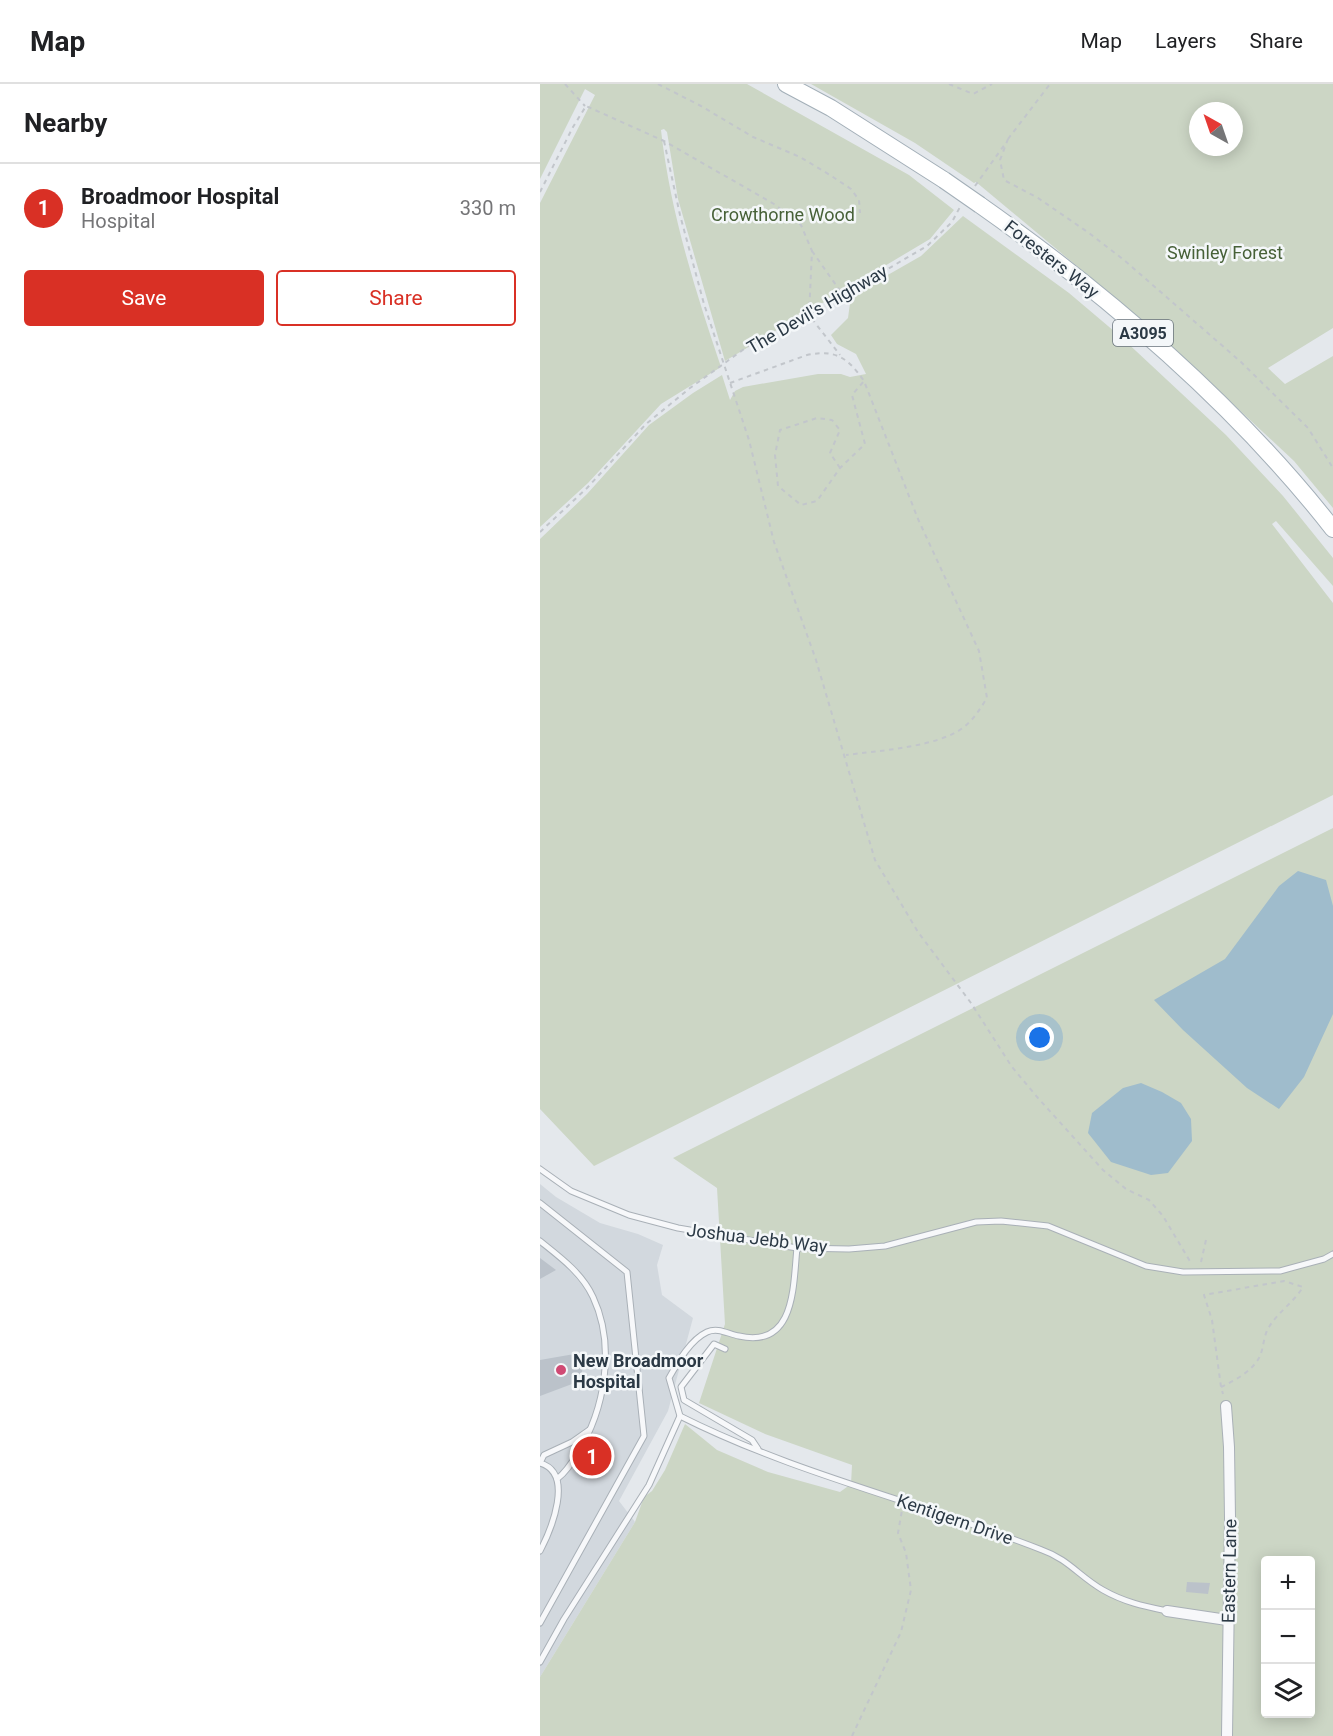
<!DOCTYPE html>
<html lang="en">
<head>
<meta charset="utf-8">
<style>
  :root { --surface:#fff; --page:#f2f2f2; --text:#202124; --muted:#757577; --line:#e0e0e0; --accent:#d93025 }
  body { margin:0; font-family:Roboto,sans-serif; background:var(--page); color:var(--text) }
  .controls { position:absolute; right:18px; bottom:18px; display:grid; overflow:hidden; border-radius:6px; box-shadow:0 3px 15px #0003 }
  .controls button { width:54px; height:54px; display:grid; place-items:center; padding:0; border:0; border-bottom:2px solid var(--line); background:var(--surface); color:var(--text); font:30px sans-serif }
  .compass { position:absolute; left:649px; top:18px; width:54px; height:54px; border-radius:50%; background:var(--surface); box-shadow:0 3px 15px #0003; rotate:320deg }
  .you { position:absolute; left:500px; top:954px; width:21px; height:21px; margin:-15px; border:4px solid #fff; border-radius:50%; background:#1a73e8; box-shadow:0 0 0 9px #1a73e833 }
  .badge { display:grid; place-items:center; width:39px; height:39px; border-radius:50%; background:var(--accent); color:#fff; font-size:20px; font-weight:700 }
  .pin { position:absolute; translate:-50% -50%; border:3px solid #fff; box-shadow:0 2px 6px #0006 }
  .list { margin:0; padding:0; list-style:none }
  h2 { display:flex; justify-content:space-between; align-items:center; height:78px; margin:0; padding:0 24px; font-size:26px }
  h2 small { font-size:20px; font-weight:400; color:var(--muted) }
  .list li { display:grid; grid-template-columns:39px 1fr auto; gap:18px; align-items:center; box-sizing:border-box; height:90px; padding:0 24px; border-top:2px solid var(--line) }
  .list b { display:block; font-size:22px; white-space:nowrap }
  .list p { margin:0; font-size:20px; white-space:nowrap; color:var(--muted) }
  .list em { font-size:20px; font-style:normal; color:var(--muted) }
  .actions { display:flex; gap:12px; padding:18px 24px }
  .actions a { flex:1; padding:14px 0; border:2px solid var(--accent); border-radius:6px; text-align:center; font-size:21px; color:var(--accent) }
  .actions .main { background:var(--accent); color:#fff }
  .icon { flex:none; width:33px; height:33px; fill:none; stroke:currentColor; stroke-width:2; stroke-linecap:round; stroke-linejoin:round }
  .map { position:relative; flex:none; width:793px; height:1652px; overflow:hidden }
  header { display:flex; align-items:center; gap:36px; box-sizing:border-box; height:84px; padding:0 30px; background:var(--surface); border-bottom:2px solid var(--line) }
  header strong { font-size:28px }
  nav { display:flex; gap:33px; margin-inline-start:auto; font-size:21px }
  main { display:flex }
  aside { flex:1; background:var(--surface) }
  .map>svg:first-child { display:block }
  .built { fill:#d2d8de }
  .green { fill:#ccd6c5; fill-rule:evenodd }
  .water { fill:#9fbccc }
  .building { fill:#bbc2ca }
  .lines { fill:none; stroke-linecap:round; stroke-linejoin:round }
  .lane-casing { stroke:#a9b0b7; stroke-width:7 }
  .street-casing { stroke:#a9b0b7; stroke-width:12 }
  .primary-casing { stroke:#a3afb8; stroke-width:18 }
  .path { stroke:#c2c6cb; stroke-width:2; stroke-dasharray:4.5 4.5; stroke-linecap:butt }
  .lane { stroke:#f7f8fa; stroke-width:5 }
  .street { stroke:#f7f8fa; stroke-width:10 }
  .primary { stroke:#fff; stroke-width:16 }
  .primary-bridge-casing { stroke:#a3afb8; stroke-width:18; stroke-linecap:butt }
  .primary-bridge { stroke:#fff; stroke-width:16 }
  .poi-dot { fill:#d04a74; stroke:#f4f7f9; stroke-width:2 }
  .labels { text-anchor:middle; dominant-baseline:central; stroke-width:5; stroke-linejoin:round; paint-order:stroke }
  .shield { fill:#f4f7f9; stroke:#67727b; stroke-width:1.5 }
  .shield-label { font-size:16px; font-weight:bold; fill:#2b3945 }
  .park-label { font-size:18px; fill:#476138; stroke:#f4f7f9 }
  .street-label { font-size:18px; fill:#2b3945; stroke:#f4f7f9 }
  .poi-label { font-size:18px; font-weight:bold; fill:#2b3945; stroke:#f4f7f9; text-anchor:start }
</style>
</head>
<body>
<header>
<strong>Map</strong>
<nav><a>Map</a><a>Layers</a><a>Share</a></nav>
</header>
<main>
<aside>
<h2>Nearby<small></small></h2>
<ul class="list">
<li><span class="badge">1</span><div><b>Broadmoor Hospital</b><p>Hospital</p></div><em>330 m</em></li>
</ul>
<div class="actions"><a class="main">Save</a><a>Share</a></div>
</aside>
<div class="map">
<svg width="793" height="1652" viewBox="0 0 793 1652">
  <rect width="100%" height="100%" fill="#e4e8ec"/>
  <!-- built -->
  <path class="built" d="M 0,1100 L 16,1113 L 60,1139 L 98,1150 L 123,1161 L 117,1181 L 122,1211 L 153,1234 L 128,1327 L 79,1417 L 95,1438 L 0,1593 Z"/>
  <!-- green -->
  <g class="green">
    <path d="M 0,0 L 207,0 L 369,91 L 414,126 L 390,155 L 185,277 L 138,115 L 127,48 L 124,45 L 121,46 C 130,127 155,206 181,283 L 121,320 L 48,399 L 0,443 L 0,119 L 55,11 L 45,5 L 0,95 Z"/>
    <path d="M 271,0 L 793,0 L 793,244 L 728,284 L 745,300 L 793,272 L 793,424 L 754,377 L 616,248 L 436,98 L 434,99 L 375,59 ZM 658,27 L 694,27 L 694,63 L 658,63 Z"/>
    <path d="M 423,132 L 529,209 L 581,253 L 686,351 L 743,412 L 793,474 L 793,502 L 736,437 L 732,440 L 793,519 L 793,711 L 54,1082 L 0,1025 L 0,455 L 47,410 L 109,341 L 153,309 L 182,291 L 190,316 L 195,307 L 203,303 L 278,290 L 301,290 L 310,293 L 326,290 L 316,270 L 297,260 L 291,251 L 308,234 L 311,212 L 381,172 Z"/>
    <path d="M 793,744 L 793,1652 L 0,1652 L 0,1593 L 95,1438 L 104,1413 L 112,1407 L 125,1386 L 145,1340 L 177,1366 L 228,1388 L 300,1408 L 311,1400 L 312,1381 L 225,1350 L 159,1319 L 185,1240 L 177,1104 L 133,1074 ZM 726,1476 L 770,1476 L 770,1630 L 726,1630 Z"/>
  </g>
  <!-- water -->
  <g class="water">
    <path d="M 758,787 L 786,796 L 793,822 L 793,930 L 764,993 L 739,1025 L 707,1004 L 643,946 L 614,916 L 685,875 L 739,802 Z"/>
    <path d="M 601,999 L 622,1008 L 641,1019 L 651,1035 L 652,1057 L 628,1089 L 611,1091 L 571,1078 L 548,1049 L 552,1029 L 583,1004 Z"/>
  </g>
  <!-- building -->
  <g class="building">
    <path d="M 0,1174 L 16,1186 L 0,1195 Z"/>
    <path d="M 46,1268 L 40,1297 L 0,1312 L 0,1276 Z"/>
    <path d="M 647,1498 L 670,1499 L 668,1510 L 646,1508 Z"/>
  </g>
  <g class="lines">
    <defs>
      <g id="lane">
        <path d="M 0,1085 L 31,1107 L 89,1131 L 138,1144 L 257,1164 L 309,1165 L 345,1162 L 436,1138 L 461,1137 L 508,1142 L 606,1182 L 643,1188 L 740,1187 L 784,1175 L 793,1170"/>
        <path d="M 0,1119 L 87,1188 L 104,1352 L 0,1539"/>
        <path d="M 0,1157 C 20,1173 42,1189 53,1213 C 76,1262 65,1326 37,1370 C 31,1380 26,1388 17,1395"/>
        <path d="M 185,1265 L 174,1260 L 141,1303 L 144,1316 L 212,1356 L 218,1365"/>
        <path d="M 140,1332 C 255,1390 383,1419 502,1466 C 528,1475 540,1493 563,1506 C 584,1518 603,1522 627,1527"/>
        <path d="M 0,1379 C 35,1389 11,1446 0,1467"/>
        <path d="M 0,1379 L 4,1371 L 32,1358 L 49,1346"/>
        <path d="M 0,1578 L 24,1535 L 109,1401 L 140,1332 L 129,1294 C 138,1278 150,1256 167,1248 C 178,1243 188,1250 199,1252 C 256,1265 253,1201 257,1164"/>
      </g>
      <g id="street">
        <path d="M 686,1322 L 689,1363 L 690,1434 L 687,1652"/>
        <path d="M 627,1527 L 687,1536"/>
      </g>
      <g id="primary">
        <path d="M 246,0 L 291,24 L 404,96"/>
        <path d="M 440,121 C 568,211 697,322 793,445"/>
      </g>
    </defs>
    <!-- lane casing -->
    <use href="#lane" class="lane-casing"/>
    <!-- street casing -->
    <use href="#street" class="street-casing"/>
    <!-- primary casing -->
    <use href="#primary" class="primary-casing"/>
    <!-- path -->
    <g class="path">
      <path d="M 25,0 L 45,22"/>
      <path d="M 118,0 L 161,22 L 213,53 L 260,73 L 290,91 L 311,105 L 319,116 L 320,129"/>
      <path d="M 409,0 L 433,10 L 452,0"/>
      <path d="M 468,55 L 460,76 L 464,96 L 498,114 L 549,149 L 584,176 L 701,278 L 768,344 L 793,384"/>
      <path d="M 468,55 L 510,0"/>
      <path d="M 124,57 L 140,131 L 164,220 L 209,356 L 234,458 L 276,576 L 335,776 L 378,848 L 431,919 L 472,983 L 498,1014 L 563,1086 L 586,1105 L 609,1116 L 623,1132 L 651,1179"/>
      <path d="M 435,102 L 465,60"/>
      <path d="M 0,108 L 33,43 L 46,22 L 124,57 L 234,120 L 261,141 L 272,167 L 269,231 L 300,271"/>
      <path d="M 272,167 L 303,211"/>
      <path d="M 190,299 L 267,271 C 296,265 308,274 324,297 L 378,435 L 439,567 L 447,614 C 440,625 434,635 424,643 C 399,663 337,667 306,671"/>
      <path d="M 300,384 L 290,369 L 300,346 L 292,336 L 277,334 L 240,346 L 235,371 L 238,402 L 261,421 L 277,417 L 300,384 L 325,360 L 312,311 L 324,297"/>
      <path d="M 0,448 L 47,404 L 106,340 L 150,304 L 218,255 L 269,231 L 387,162 L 412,138 L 420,123"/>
      <path d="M 661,1178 L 666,1156"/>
      <path d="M 681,1303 C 694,1297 711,1288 719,1274 C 724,1265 723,1252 729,1243 C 738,1228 754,1218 763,1203 L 744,1197 L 664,1211 L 672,1236 L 681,1303 L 683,1310"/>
      <path d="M 312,1652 L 361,1548 L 371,1506 L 366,1469 L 358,1449 L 362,1426"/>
    </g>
    <!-- lane -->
    <use href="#lane" class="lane"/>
    <!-- street -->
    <use href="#street" class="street"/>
    <!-- primary -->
    <use href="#primary" class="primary"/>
    <defs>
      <path id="primary-bridge" d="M 404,96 L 440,121"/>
    </defs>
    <!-- primary-bridge casing -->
    <use href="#primary-bridge" class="primary-bridge-casing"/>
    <!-- primary-bridge -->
    <use href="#primary-bridge" class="primary-bridge"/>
  </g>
  <!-- markers -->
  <circle class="poi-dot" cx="21" cy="1286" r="6"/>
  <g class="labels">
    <!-- shield labels -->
    <rect class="shield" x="573" y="236" width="60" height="26" rx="4.5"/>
    <g class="shield-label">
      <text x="603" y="249">A3095</text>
    </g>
    <!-- park labels -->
    <g class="park-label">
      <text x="243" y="130">Crowthorne Wood</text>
      <text x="685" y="168">Swinley Forest</text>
    </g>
    <!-- street labels -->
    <g class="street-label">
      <text transform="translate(512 175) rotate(38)">Foresters Way</text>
      <text transform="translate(277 225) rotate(-30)">The Devil's Highway</text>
      <text transform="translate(217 1154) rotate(7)">Joshua Jebb Way</text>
      <text transform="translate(415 1435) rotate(19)">Kentigern Drive</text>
      <text transform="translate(689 1487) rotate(-89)">Eastern Lane</text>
    </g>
    <!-- poi labels -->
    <g class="poi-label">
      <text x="33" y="1276">New Broadmoor<tspan x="33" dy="21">Hospital</tspan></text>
    </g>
  </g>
</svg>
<div class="controls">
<button>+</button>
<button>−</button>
<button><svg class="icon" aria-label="layers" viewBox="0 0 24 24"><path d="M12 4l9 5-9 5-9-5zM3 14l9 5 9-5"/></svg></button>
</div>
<svg class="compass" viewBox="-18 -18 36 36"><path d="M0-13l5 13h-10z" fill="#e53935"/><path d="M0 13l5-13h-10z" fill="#757577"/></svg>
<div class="you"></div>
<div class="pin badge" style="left:52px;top:1372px">1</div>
</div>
</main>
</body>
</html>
